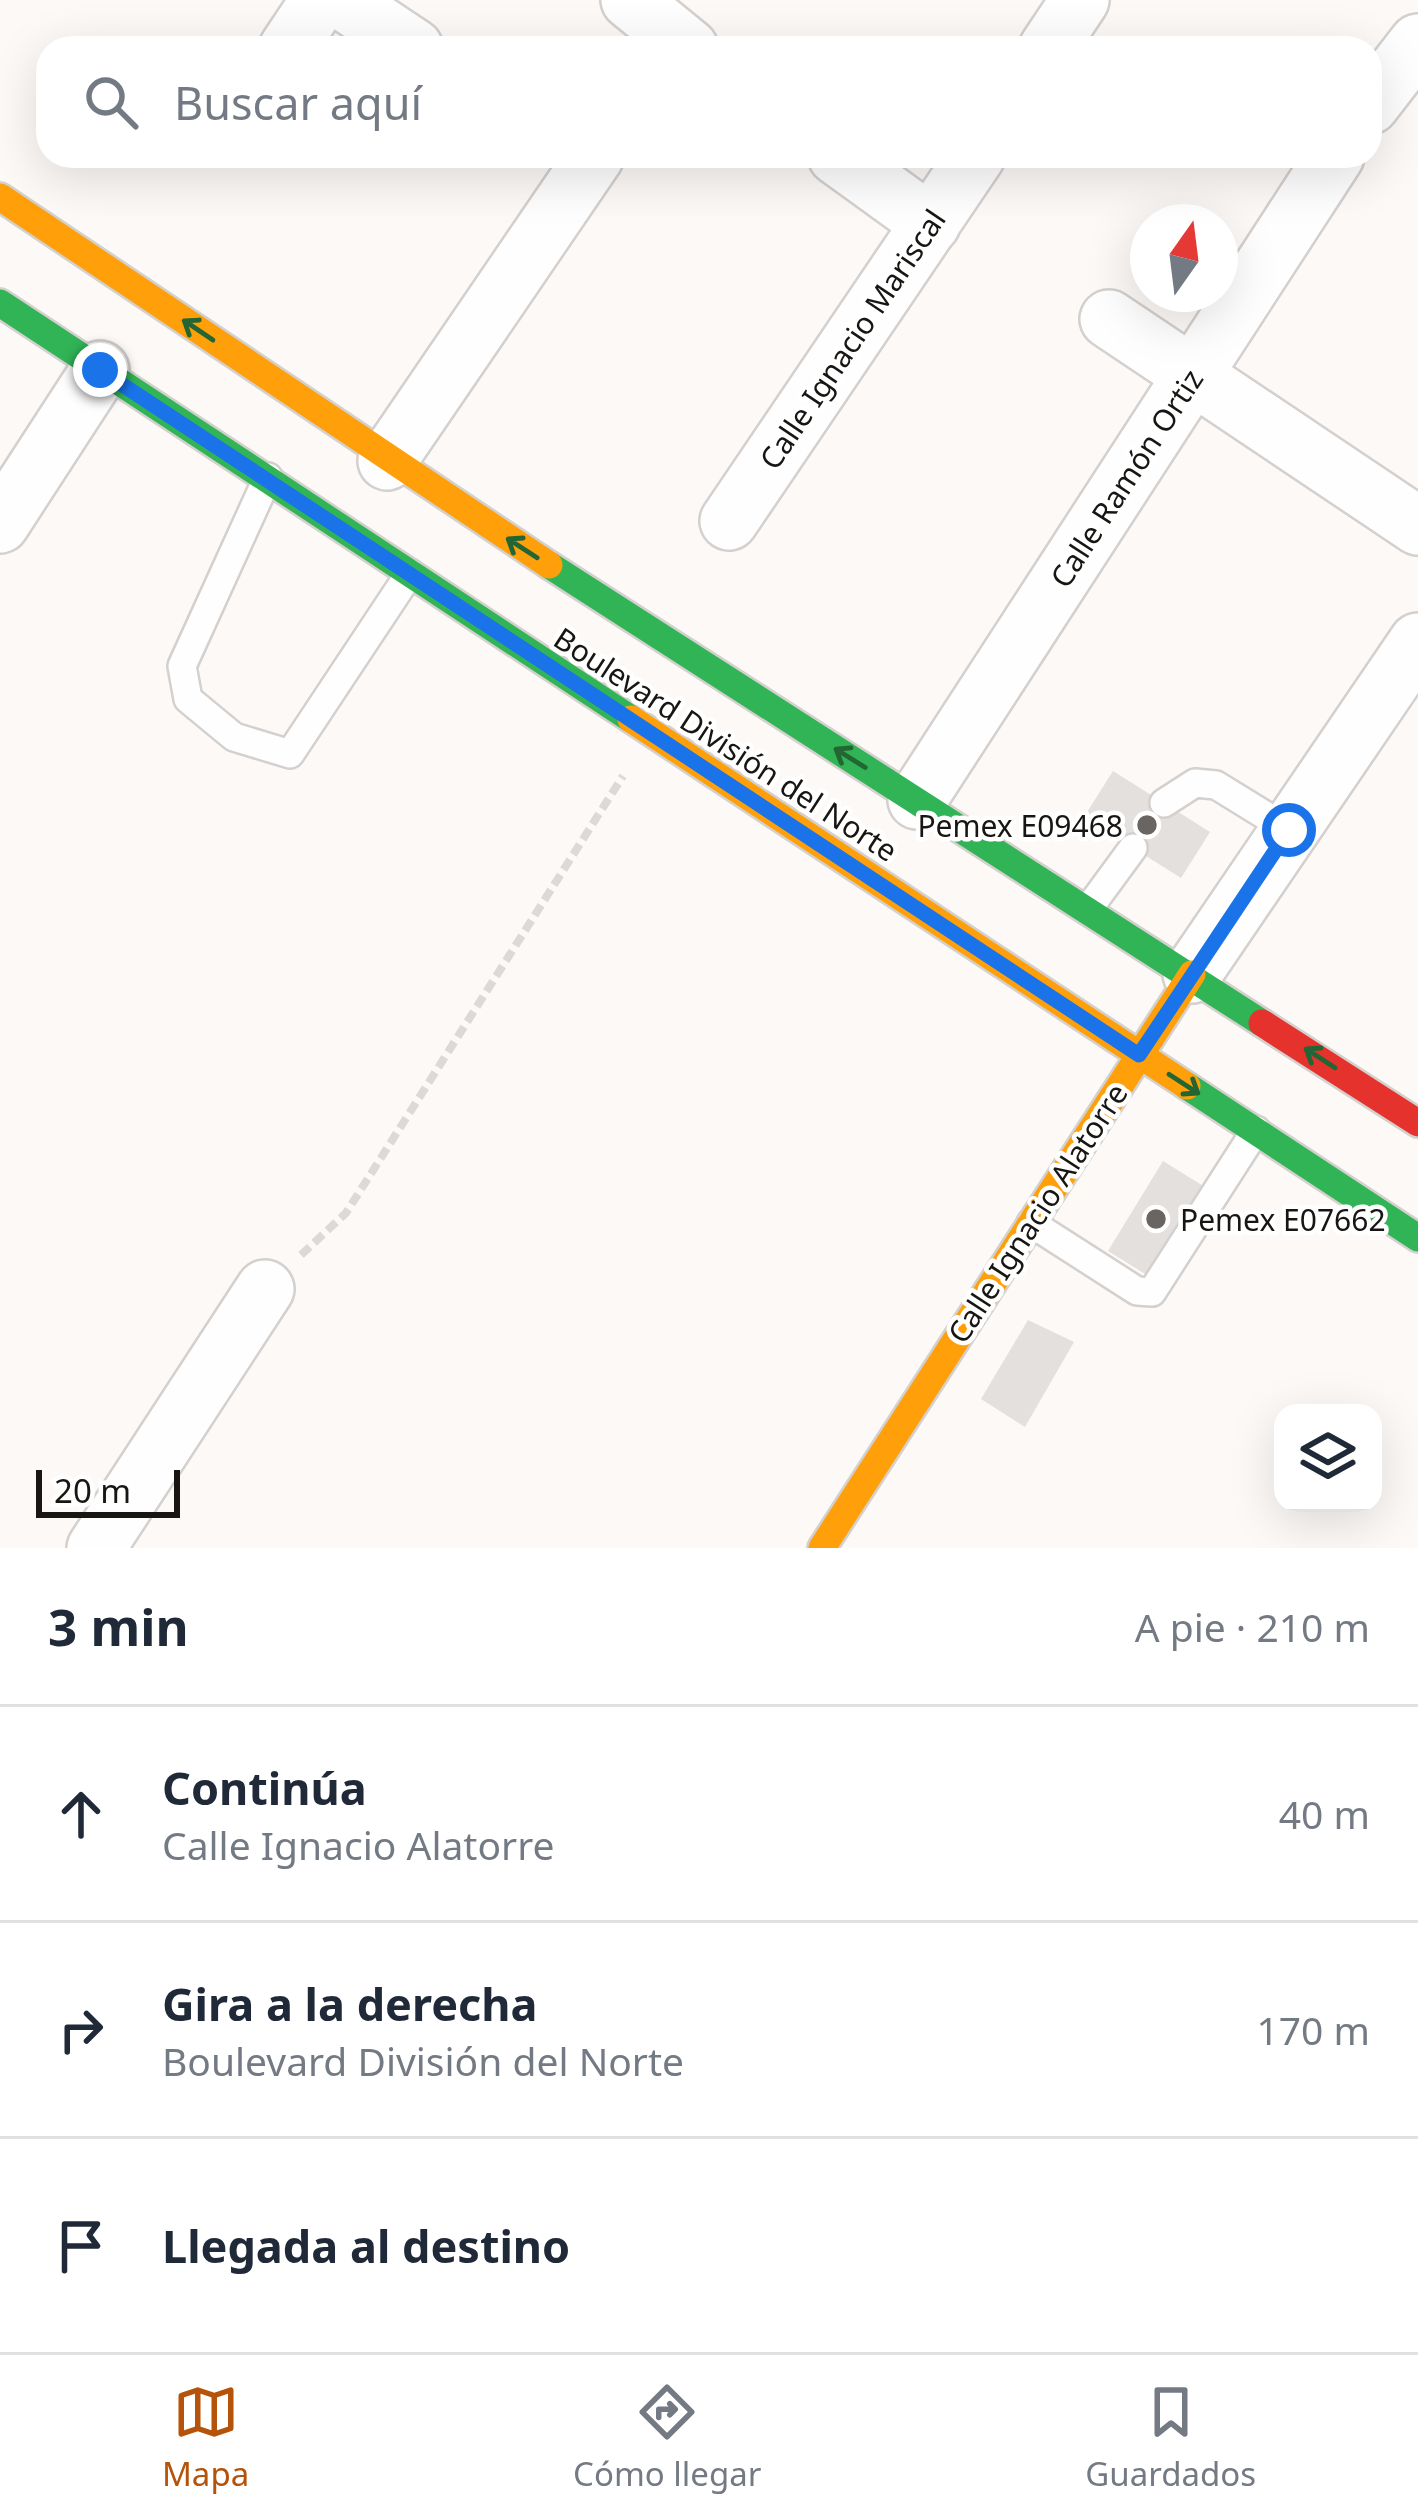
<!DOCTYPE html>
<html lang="es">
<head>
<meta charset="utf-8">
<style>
  :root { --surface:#fff; --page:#f2f2f3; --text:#1f2937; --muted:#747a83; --line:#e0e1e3; --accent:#b45309 }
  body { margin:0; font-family:"Noto Sans",sans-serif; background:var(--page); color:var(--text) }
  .controls { position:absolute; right:36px; bottom:36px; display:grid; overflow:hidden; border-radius:24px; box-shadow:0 12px 48px #0002 }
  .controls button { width:108px; height:108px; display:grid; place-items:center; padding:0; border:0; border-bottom:3px solid var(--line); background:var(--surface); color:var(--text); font:60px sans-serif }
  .compass { position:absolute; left:1130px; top:204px; width:108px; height:108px; border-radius:50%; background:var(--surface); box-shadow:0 12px 48px #0002; rotate:14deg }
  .scale { position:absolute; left:36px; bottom:30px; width:144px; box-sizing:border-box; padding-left:12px; border:6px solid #181613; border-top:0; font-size:33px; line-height:42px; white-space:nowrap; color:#181613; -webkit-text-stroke:9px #fff; paint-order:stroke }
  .stop { position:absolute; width:36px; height:36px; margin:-27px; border:9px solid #1a73e8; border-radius:50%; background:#fff }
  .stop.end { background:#1a73e8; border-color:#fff; box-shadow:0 3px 12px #0008 }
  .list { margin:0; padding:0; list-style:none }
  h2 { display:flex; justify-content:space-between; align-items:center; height:156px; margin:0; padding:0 48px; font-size:51px }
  h2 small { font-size:39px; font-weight:400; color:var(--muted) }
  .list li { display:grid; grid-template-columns:78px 1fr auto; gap:36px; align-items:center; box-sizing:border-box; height:216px; padding:0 48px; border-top:3px solid var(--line) }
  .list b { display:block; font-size:45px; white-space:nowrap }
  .list p { margin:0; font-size:39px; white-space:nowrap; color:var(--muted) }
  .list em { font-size:39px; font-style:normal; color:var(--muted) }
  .icon { flex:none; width:66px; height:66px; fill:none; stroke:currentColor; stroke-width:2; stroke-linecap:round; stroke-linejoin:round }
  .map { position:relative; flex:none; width:1418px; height:1548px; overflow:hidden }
  .search { position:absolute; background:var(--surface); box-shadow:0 12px 48px #0002; left:36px; right:36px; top:36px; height:132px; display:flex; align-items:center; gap:30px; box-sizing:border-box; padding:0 42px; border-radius:36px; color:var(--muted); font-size:45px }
  .sheet { height:804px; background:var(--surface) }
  nav { display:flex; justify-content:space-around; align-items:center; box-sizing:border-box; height:168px; border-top:3px solid var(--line); background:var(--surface); font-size:33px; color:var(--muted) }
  nav a { display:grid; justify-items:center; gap:6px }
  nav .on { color:var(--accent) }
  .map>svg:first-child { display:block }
  .building { fill:#e3e0de }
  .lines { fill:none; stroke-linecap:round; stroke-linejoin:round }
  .lane-casing { stroke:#d3d0ce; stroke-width:32 }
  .street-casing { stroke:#d3d0ce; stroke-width:62 }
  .fast-casing { stroke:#d3d0ce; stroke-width:32 }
  .slow-casing { stroke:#d3d0ce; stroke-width:32 }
  .jam-casing { stroke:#d3d0ce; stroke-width:32 }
  .path { stroke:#dcdad9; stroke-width:8; stroke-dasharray:12 6; stroke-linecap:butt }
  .lane { stroke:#fffefe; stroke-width:27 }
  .street { stroke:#fffefe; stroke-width:57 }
  .fast { stroke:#30b455; stroke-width:27 }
  .slow { stroke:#ff9f0a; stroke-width:27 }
  .jam { stroke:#e5322d; stroke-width:27 }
  .oneway { stroke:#246534 }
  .route { stroke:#1a73e8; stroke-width:15 }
  .poi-dot { fill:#686562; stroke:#fff; stroke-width:4.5 }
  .labels { text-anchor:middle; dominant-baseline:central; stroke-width:9; stroke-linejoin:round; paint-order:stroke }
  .street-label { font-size:30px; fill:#181613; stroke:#fff }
  .poi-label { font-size:30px; fill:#181613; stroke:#fff; text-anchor:end }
</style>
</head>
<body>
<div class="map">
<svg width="1418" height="1548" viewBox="0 0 1418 1548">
  <rect width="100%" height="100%" fill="#fcf9f6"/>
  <!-- building -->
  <g class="building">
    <path d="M 1113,771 L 1210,832 L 1181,878 L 1084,817 Z"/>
    <path d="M 1163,1161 L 1205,1187 L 1150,1277 L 1108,1251 Z"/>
    <path d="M 1028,1320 L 1074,1342 L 1025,1427 L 981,1399 Z"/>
  </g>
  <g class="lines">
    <defs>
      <g id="lane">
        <path d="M 268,477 L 182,666 L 188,699 L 234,737 L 290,754 L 410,573"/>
        <path d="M 1164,803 L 1195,783 L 1216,785 L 1289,830"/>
        <path d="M 1089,908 L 1133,848"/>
        <path d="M 1031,1223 L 1137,1291 L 1152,1292 L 1256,1130"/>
      </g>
      <g id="street">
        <path d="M 342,0 L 414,48"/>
        <path d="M 630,0 L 689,48"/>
        <path d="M 288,48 L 320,0"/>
        <path d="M 1048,48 L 1080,0"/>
        <path d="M 1370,105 L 1418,43"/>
        <path d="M 837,156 L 931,224"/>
        <path d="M 1109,319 L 1418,526"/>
        <path d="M 387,461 L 595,156"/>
        <path d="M 729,521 L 976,156"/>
        <path d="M 0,524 L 100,370"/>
        <path d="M 917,800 L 1335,156"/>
        <path d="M 1192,974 L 1418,642"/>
        <path d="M 96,1548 L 265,1289"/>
      </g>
      <g id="fast">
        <path d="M 0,303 L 631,719"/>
        <path d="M 549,565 L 1262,1023"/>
        <path d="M 1187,1086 L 1418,1238"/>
      </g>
      <g id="slow">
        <path d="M 0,197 L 549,565"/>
        <path d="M 631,719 L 1187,1086"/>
        <path d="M 822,1548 L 1192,974"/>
      </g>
      <path id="jam" d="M 1262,1023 L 1418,1123"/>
    </defs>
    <!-- lane casing -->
    <use href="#lane" class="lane-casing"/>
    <!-- street casing -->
    <use href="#street" class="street-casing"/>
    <!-- fast casing -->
    <use href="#fast" class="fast-casing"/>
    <!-- slow casing -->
    <use href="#slow" class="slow-casing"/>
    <!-- jam casing -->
    <use href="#jam" class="jam-casing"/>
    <!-- path -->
    <path class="path" d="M 301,1255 L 346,1213 L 623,776"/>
    <!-- lane -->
    <use href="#lane" class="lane"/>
    <!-- street -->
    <use href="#street" class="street"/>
    <!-- fast -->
    <use href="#fast" class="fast"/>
    <!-- slow -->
    <use href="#slow" class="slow"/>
    <!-- jam -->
    <use href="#jam" class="jam"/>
  </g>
  <!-- one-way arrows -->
  <defs><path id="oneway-shaft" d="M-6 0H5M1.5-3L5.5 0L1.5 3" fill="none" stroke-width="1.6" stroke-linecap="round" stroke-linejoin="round" transform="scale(3)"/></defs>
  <g class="oneway">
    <use href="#oneway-shaft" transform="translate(198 330) rotate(-146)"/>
    <use href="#oneway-shaft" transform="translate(522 548) rotate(-147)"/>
    <use href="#oneway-shaft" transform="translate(850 758) rotate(-148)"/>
    <use href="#oneway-shaft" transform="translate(1320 1058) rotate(-147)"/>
    <use href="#oneway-shaft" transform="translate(1184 1084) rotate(33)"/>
  </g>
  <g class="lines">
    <!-- route -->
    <path class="route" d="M 100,370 L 1139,1055 L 1289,830"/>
  </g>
  <!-- markers -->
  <g class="poi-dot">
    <circle cx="1147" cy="825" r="12"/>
    <circle cx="1156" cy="1219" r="12"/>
  </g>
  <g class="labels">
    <!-- street labels -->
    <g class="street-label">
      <text transform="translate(852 339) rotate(-56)">Calle Ignacio Mariscal</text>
      <text transform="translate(1126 478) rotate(-57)">Calle Ramón Ortiz</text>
      <text transform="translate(726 744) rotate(33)">Boulevard División del Norte</text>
      <text transform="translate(1037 1213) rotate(-57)">Calle Ignacio Alatorre</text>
    </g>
    <!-- poi labels -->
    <g class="poi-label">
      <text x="1123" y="825">Pemex E09468</text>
      <text x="1180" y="1219" text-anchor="start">Pemex E07662</text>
    </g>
  </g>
</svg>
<div class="controls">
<button><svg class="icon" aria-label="layers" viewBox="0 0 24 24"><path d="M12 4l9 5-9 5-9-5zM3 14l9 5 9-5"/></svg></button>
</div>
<svg class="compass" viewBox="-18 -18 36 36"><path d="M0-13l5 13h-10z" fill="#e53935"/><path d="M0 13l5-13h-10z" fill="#747a83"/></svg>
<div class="scale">20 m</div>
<div class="stop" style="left:1289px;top:830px"></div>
<div class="stop end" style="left:100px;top:370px"></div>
<div class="search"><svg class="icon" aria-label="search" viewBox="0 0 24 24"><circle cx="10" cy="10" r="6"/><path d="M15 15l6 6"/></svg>Buscar aquí</div>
</div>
<section class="sheet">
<h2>3 min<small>A pie · 210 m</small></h2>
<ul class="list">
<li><svg class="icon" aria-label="ahead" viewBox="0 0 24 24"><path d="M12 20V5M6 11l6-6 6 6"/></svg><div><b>Continúa</b><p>Calle Ignacio Alatorre</p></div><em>40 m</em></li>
<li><svg class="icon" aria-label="right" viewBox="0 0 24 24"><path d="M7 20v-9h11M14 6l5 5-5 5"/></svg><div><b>Gira a la derecha</b><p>Boulevard División del Norte</p></div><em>170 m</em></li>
<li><svg class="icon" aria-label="arrive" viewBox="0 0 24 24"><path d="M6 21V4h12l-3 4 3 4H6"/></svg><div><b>Llegada al destino</b></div></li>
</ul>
</section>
<nav>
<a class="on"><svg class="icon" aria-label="map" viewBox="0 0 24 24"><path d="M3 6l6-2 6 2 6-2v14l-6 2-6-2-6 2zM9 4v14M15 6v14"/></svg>Mapa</a>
<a><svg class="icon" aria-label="directions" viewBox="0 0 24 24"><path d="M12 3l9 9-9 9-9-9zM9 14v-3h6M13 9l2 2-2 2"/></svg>Cómo llegar</a>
<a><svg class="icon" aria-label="saved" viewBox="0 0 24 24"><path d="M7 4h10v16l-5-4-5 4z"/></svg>Guardados</a>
</nav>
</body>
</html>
